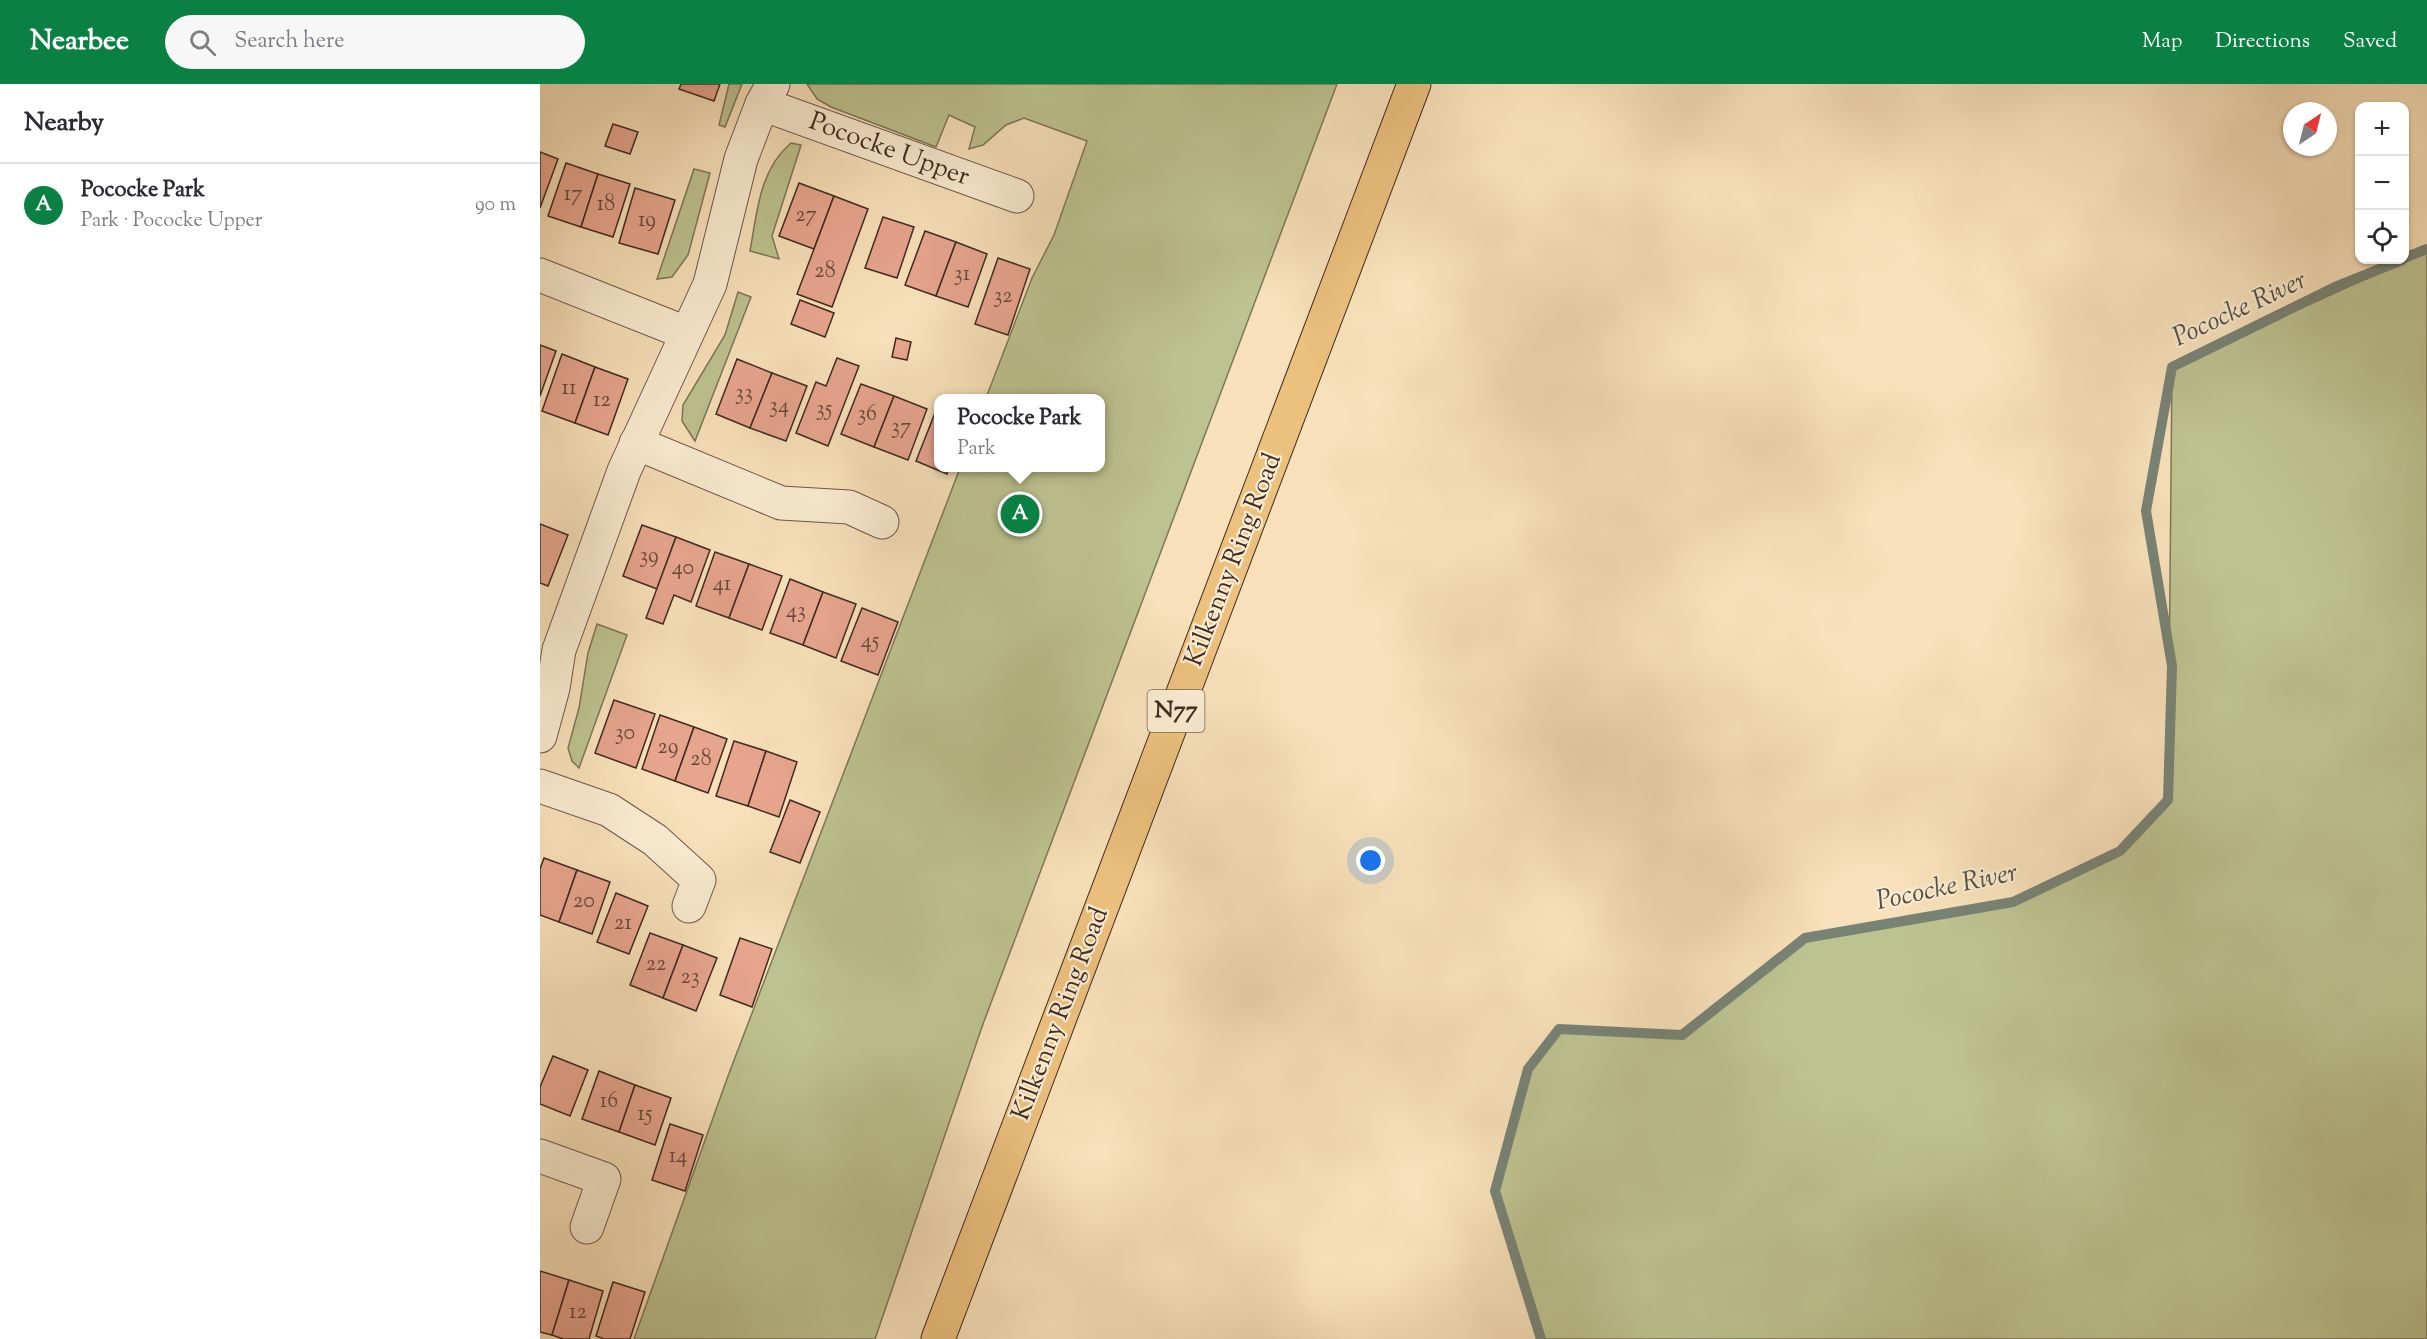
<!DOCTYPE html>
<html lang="en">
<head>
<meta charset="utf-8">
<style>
  :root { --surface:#fff; --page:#f7f7f7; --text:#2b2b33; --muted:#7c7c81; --line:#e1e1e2; --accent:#0b8043 }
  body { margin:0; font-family:"Sorts Mill Goudy",serif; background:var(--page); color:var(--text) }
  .controls { position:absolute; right:18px; top:18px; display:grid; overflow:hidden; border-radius:12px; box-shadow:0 2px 4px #0004 }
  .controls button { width:54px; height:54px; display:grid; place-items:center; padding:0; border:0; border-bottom:2px solid var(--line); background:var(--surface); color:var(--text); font:30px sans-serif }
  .compass { position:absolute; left:1743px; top:18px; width:54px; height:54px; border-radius:50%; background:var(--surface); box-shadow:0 2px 4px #0004; rotate:35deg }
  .you { position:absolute; left:831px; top:777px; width:21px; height:21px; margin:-15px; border:4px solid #fff; border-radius:50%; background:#1a73e8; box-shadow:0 0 0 9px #1a73e833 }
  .badge { display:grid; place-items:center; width:39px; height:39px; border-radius:50%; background:var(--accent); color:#fff; font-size:20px; font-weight:700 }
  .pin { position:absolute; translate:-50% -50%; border:3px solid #fff; box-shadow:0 2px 6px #0006 }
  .popup { position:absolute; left:394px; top:310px; width:171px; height:78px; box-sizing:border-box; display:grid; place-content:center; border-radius:12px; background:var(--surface); filter:drop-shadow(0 2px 4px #0005); font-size:20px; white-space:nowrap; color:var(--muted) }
  .popup b { font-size:22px; color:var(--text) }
  .popup::after { content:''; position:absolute; left:50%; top:100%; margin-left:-12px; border:12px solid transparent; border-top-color:var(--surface) }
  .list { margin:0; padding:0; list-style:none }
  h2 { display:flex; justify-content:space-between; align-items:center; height:78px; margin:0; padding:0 24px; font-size:26px }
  h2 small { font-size:20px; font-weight:400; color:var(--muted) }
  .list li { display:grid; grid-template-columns:39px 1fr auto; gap:18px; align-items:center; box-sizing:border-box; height:84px; padding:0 24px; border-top:2px solid var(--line) }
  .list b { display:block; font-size:22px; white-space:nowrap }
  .list p { margin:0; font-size:20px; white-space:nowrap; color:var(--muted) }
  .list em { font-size:20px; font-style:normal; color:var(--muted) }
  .icon { flex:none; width:33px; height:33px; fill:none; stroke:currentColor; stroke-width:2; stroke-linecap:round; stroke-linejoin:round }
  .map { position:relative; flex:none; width:1887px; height:1255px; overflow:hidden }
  header { display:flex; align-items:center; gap:36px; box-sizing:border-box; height:84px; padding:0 30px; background:var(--accent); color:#fff }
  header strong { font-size:28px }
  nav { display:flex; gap:33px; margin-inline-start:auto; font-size:21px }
  .search { width:420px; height:54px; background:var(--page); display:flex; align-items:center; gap:15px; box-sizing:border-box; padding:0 21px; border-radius:33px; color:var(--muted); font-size:22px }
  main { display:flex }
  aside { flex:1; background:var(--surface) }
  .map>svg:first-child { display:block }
  .green { fill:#bdc390; stroke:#7e7759; stroke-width:1.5 }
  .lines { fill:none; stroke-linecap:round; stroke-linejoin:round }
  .stream { stroke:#788376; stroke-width:10 }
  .building { fill:#e7a58e; stroke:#402b22; stroke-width:1.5 }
  .minor-casing { stroke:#6e5848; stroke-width:35 }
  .primary-casing { stroke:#402b22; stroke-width:35 }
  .minor { stroke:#faecd2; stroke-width:33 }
  .primary { stroke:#ecc07d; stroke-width:33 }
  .labels { text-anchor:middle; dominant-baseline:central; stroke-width:4.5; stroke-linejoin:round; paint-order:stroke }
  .number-label { font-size:22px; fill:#6a4a3d }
  .shield { fill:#faecd2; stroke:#786557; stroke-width:1.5 }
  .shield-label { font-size:24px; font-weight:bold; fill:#402b22 }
  .street-label { font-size:26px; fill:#402b22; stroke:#faecd2 }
  .water-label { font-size:27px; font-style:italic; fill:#575045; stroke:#faecd2 }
</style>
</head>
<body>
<header>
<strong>Nearbee</strong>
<div class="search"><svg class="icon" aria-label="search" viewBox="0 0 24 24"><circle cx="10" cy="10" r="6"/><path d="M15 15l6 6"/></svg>Search here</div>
<nav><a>Map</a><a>Directions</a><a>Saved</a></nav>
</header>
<main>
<aside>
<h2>Nearby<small></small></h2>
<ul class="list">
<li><span class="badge">A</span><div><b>Pococke Park</b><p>Park · Pococke Upper</p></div><em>90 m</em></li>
</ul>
</aside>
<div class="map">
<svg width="1887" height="1255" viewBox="0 0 1887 1255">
  <rect width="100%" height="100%" fill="#f8e1ba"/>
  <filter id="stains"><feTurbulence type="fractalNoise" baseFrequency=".00333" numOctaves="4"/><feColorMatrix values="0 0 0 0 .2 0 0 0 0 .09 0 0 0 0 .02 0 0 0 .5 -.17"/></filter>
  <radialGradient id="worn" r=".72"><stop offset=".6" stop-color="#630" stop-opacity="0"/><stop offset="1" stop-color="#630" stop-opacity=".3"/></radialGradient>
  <!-- green -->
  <g class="green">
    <path d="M 189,0 L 202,0 L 185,43 L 179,41 Z"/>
    <path d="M 267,0 L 797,0 L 443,940 L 335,1255 L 94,1255 L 188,992 L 420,384 L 561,384 L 561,314 L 446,314 L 492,194 L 514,151 L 547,57 L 484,34 L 466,41 L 443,61 L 429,65 L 435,43 L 409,31 L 396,63 L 291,23 L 277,15 Z"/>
    <path d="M 251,59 L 261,61 L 232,152 L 239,175 L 210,167 C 217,129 219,86 251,59 Z"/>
    <path d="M 154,85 L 170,89 L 148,171 L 132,193 L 117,195 Z"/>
    <path d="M 1887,167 L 1887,1255 L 1002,1255 L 955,1107 L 988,985 L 1019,945 L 1142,951 L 1265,854 L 1473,818 L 1580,767 L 1628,715 L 1632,283 Z"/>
    <path d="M 198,208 L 211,213 L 155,357 L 142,337 L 143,321 L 185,251 Z"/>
    <path d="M 57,540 L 87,551 L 39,684 L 32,677 L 28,664 L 39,624 L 48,569 Z"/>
  </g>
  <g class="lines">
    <!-- stream -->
    <g class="stream">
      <path d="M 1864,174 L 1887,165"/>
      <path d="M 1001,1255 L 955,1107 L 988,985 L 1019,945 L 1142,951 L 1265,854 L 1473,818 L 1580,767 L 1628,716 L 1632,582 L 1606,427 L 1632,283 L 1795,203 L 1862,176"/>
    </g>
  </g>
  <!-- building -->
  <g class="building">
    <path d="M 141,0 L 180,0 L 174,17 L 139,5 Z"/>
    <path d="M 73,40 L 98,48 L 90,70 L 65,62 Z"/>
    <path d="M 0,68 L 18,75 L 0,124 Z"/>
    <path d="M 26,79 L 58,90 L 41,143 L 8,132 Z"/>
    <path d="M 58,90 L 90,100 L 73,153 L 41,143 Z"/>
    <path d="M 259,99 L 294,112 L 274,165 L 239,152 Z"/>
    <path d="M 95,104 L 135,116 L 118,170 L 79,159 Z"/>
    <path d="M 294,112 L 328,125 L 292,223 L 257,210 Z"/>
    <path d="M 343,133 L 374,143 L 357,194 L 325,184 Z"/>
    <path d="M 385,147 L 416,158 L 396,212 L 365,201 Z"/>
    <path d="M 416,158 L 447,170 L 428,223 L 396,212 Z"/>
    <path d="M 458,174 L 490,185 L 468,251 L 435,240 Z"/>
    <path d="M 260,216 L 294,229 L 285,253 L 251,240 Z"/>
    <path d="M 356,254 L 371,258 L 367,276 L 352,273 Z"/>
    <path d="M 0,261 L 16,267 L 0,312 Z"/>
    <path d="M 22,270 L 55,283 L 35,339 L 2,327 Z"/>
    <path d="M 297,274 L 319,282 L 288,362 L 256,349 L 276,298 L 286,302 Z"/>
    <path d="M 197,275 L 232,289 L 210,344 L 176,330 Z"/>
    <path d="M 55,283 L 88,295 L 68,351 L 35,339 Z"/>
    <path d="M 232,289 L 267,302 L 246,357 L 210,344 Z"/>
    <path d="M 321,300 L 354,312 L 334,363 L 301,350 Z"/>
    <path d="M 354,312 L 387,325 L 368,376 L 334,363 Z"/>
    <path d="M 395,329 L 399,330 L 399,384 L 409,384 L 407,390 L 376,377 Z"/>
    <path d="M 0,440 L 28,451 L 8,502 L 0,499 Z"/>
    <path d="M 102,441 L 136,453 L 117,505 L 83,492 Z"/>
    <path d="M 136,453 L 170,466 L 151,518 L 134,511 L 123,540 L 106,534 Z"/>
    <path d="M 175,468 L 209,480 L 189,534 L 156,522 Z"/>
    <path d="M 209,480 L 242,492 L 222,546 L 189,534 Z"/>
    <path d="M 250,495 L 283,508 L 263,561 L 230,549 Z"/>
    <path d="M 283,508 L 316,520 L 296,574 L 263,561 Z"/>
    <path d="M 322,524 L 358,538 L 338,591 L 301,577 Z"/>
    <path d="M 74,616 L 115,630 L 96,684 L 55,669 Z"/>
    <path d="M 120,631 L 154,643 L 135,697 L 102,685 Z"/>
    <path d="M 154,643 L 187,655 L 168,709 L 135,697 Z"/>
    <path d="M 194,657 L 226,667 L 208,722 L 176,712 Z"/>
    <path d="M 226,667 L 257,678 L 239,733 L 208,722 Z"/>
    <path d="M 250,716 L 280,728 L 260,779 L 230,768 Z"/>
    <path d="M 4,774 L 37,786 L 19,838 L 0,831 L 0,785 Z"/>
    <path d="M 37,786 L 70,798 L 52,850 L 19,838 Z"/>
    <path d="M 76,809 L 108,822 L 89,870 L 57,858 Z"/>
    <path d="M 110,849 L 143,861 L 123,914 L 90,901 Z"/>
    <path d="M 200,854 L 232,865 L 212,923 L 180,911 Z"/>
    <path d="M 143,861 L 177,874 L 156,927 L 123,914 Z"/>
    <path d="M 13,972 L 48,986 L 30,1032 L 0,1020 L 0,1003 Z"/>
    <path d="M 59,987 L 95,1001 L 79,1048 L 42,1035 Z"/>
    <path d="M 95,1001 L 131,1014 L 115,1061 L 79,1048 Z"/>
    <path d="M 130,1040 L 163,1051 L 145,1107 L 112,1096 Z"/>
    <path d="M 0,1187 L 29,1196 L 12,1251 L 0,1248 Z"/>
    <path d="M 29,1196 L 63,1207 L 49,1255 L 23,1255 L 12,1251 Z"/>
    <path d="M 73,1198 L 105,1208 L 90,1255 L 64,1255 L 56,1252 Z"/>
  </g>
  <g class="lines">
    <defs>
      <g id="minor">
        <path d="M 222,20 L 477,112"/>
        <path d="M 0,191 L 146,249"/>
        <path d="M 96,359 L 241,419 L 309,423 L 342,438"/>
        <path d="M 0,652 L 13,604 L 19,566 L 84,387 L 170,200 L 201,75 L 222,20 L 233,0"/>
        <path d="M 0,702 L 69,726 L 115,756 L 159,796 L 149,822"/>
        <path d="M 0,1072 L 64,1095 L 47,1143"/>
      </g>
      <path id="primary" d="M 398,1255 L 874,0"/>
    </defs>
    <!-- minor casing -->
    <use href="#minor" class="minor-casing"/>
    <!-- primary casing -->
    <use href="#primary" class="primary-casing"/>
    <!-- minor -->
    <use href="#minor" class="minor"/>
    <!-- primary -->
    <use href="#primary" class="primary"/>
  </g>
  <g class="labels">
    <!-- number labels -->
    <g class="number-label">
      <text x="33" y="111">17</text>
      <text x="66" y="121">18</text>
      <text x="266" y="132">27</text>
      <text x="107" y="137">19</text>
      <text x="285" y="188">28</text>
      <text x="422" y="191">31</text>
      <text x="463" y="213">32</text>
      <text x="29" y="305">11</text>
      <text x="204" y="310">33</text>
      <text x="62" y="317">12</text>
      <text x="239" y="323">34</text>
      <text x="284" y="326">35</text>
      <text x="327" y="331">36</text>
      <text x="361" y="344">37</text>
      <text x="109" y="473">39</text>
      <text x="143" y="485">40</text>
      <text x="182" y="501">41</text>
      <text x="256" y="528">43</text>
      <text x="330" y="558">45</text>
      <text x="85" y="650">30</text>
      <text x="128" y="664">29</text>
      <text x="161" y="676">28</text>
      <text x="44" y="818">20</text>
      <text x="83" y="840">21</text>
      <text x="116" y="881">22</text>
      <text x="150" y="894">23</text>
      <text x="69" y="1018">16</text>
      <text x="105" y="1031">15</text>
      <text x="138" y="1073">14</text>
      <text x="38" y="1229">12</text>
    </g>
    <!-- shield labels -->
    <rect class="shield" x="607.5" y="606" width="57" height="42" rx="4.5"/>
    <g class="shield-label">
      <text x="636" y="627">N77</text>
    </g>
    <!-- street labels -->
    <g class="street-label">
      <text transform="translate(349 66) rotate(20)">Pococke Upper</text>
      <text transform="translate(694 476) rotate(-69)">Kilkenny Ring Road</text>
      <text transform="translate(521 930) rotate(-69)">Kilkenny Ring Road</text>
    </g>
    <!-- water labels -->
    <g class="water-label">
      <text transform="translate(1700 226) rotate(-25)">Pococke River</text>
      <text transform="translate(1407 804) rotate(-12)">Pococke River</text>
    </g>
  </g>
  <rect width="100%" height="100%" filter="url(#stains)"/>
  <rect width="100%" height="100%" fill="url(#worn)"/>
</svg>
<div class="controls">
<button>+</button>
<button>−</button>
<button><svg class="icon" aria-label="locate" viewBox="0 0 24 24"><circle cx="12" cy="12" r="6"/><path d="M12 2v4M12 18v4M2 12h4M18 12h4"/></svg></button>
</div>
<svg class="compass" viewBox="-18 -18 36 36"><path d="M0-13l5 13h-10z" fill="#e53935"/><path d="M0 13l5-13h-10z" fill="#7c7c81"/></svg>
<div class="you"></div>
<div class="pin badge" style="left:480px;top:430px">A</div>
<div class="popup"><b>Pococke Park</b>Park</div>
</div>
</main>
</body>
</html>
